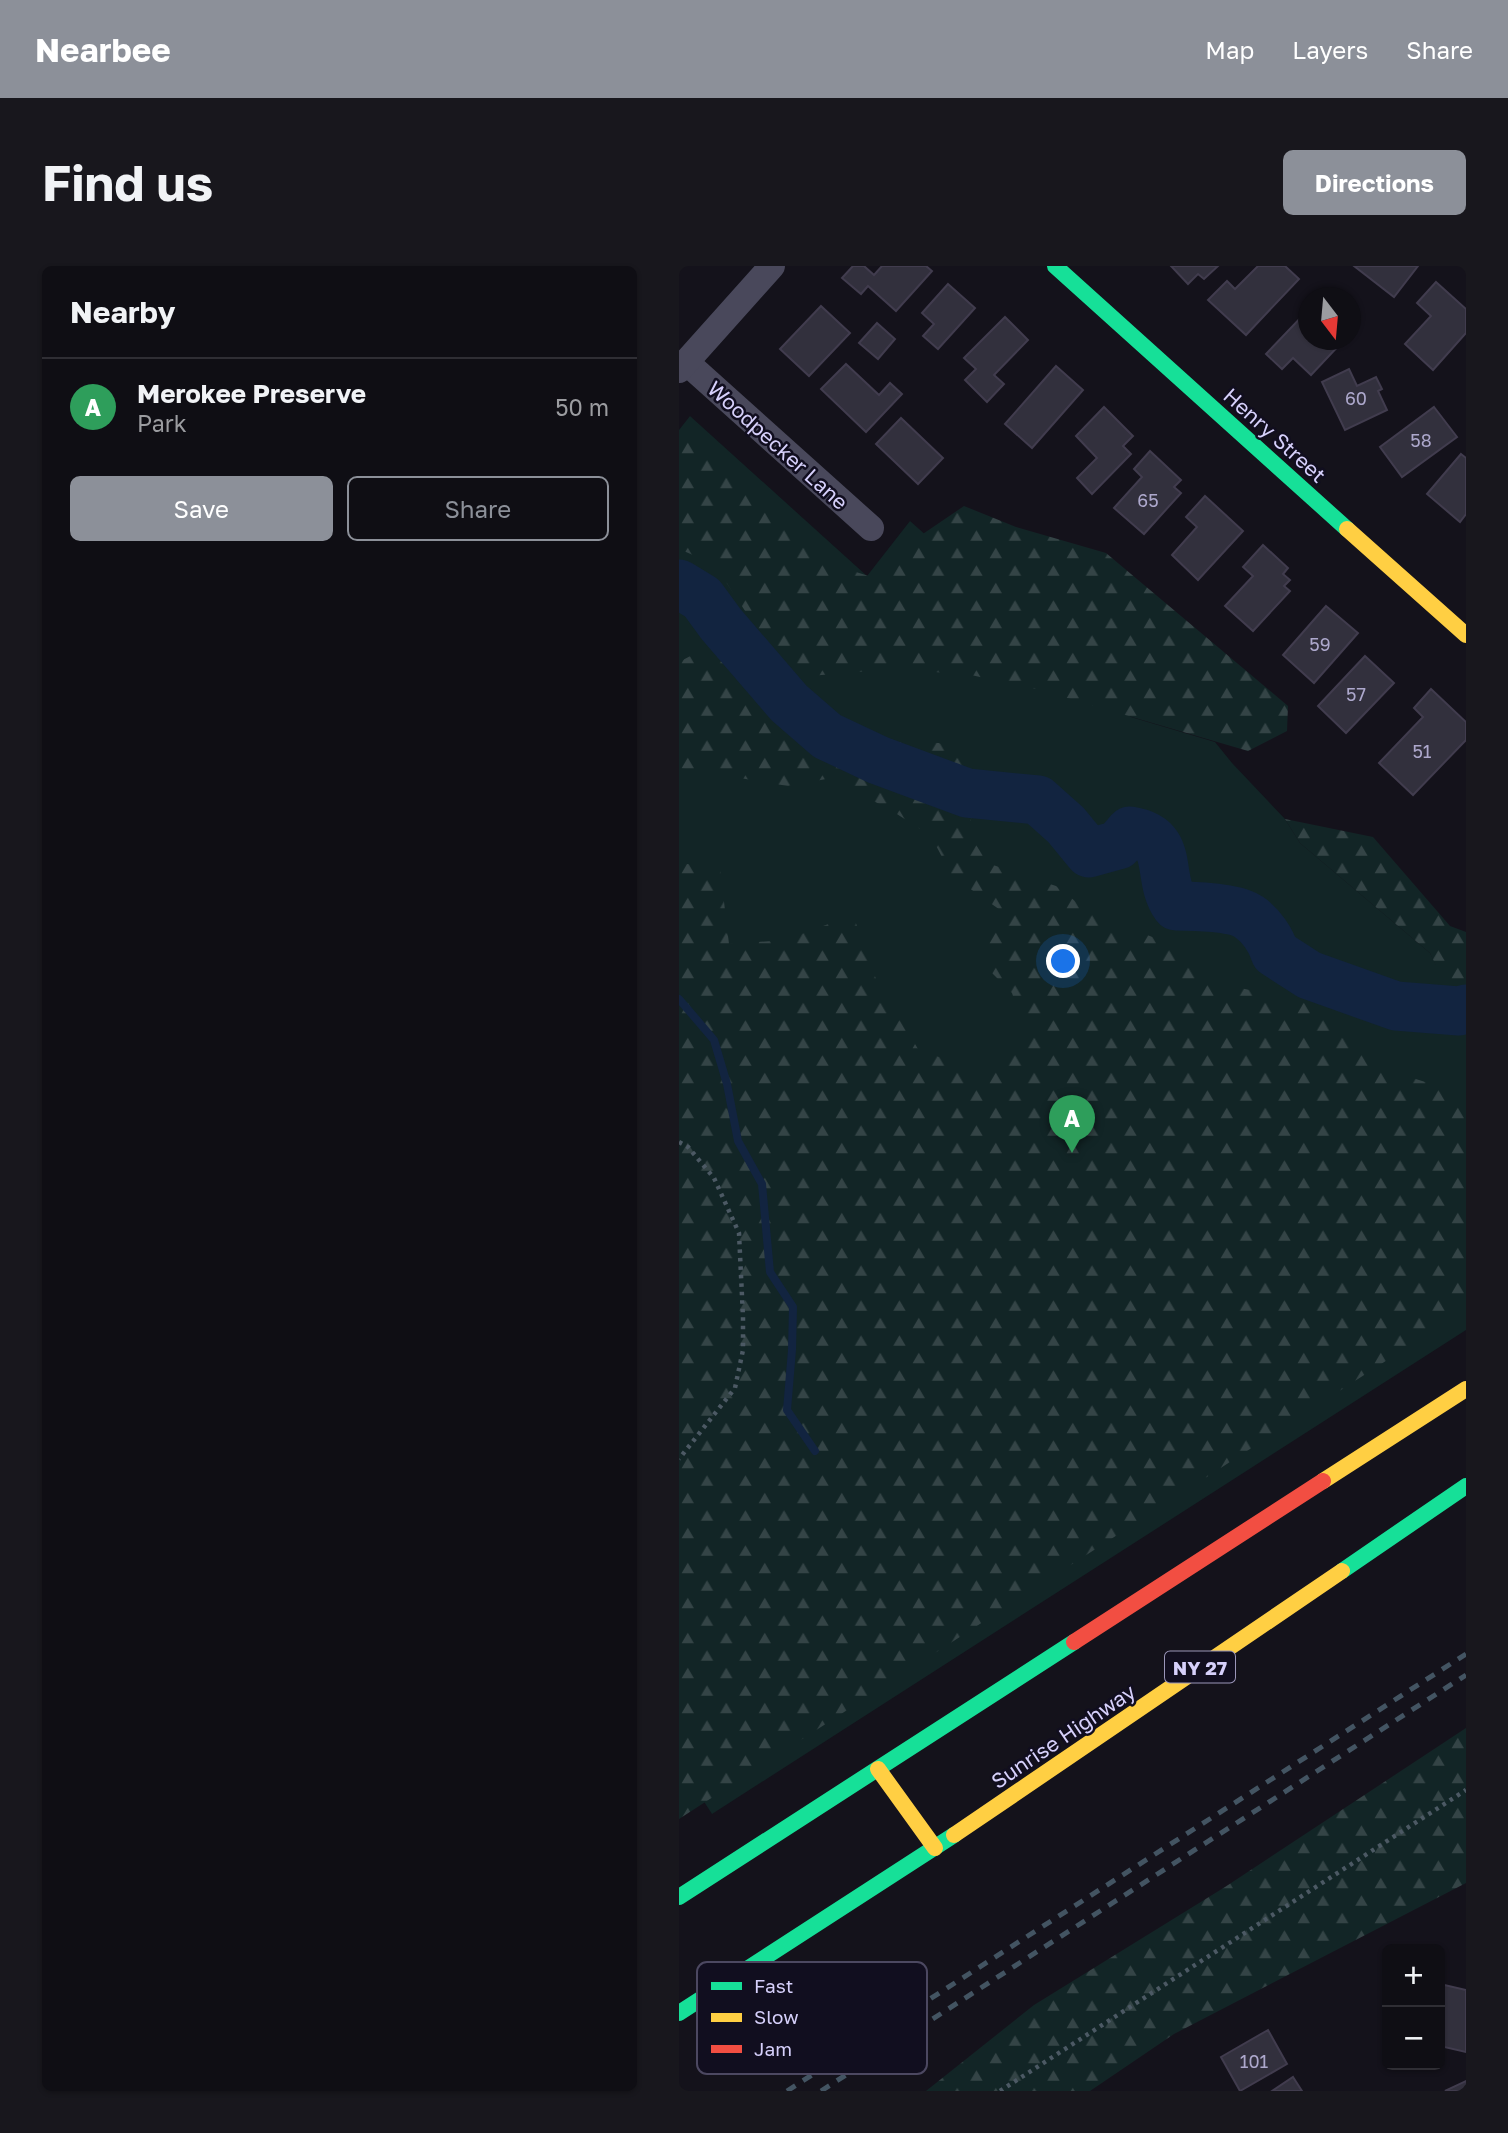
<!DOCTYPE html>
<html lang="en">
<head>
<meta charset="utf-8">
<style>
  :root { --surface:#0f0e14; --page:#18171d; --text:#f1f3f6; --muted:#9b9ca0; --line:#2f2e34; --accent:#8c9099 }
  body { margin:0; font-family:"Golos Text",sans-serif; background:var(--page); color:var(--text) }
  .controls { position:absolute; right:21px; bottom:21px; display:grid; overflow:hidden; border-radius:10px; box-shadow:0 2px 5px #0004 }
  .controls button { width:63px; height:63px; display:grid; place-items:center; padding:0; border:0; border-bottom:2px solid var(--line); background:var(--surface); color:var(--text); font:35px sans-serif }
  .compass { position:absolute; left:619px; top:21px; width:63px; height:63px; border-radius:50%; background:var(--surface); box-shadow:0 2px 5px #0004; rotate:164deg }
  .you { position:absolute; left:385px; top:696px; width:24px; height:24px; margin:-18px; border:5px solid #fff; border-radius:50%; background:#1a73e8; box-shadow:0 0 0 10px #1a73e833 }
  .badge { display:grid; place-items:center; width:46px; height:46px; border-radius:50%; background:var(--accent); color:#fff; font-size:23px; font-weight:700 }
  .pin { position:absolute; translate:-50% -58px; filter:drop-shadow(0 2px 4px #0008) }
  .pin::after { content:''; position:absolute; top:37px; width:24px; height:21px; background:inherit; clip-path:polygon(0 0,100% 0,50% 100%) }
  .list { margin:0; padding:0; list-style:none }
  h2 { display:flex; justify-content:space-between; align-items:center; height:91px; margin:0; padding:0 28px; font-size:30px }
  h2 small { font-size:23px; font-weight:400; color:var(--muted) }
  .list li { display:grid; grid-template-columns:46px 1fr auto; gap:21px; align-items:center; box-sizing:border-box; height:98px; padding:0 28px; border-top:2px solid var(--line) }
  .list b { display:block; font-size:26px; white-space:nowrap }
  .list p { margin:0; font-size:23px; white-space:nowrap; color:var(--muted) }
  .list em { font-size:23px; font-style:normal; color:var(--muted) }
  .actions { display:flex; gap:14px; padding:21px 28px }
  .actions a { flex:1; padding:16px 0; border:2px solid var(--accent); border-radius:10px; text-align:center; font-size:24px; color:var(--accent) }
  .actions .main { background:var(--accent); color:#fff }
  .map { position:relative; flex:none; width:787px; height:1825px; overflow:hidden; border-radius:10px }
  header { display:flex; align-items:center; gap:42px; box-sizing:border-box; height:98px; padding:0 35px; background:var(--accent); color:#fff }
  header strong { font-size:33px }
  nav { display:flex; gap:38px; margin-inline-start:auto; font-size:24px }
  .intro { display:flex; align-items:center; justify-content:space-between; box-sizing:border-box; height:168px; padding:0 42px }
  h1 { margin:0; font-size:49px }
  .button { padding:18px 32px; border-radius:10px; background:var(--accent); color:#fff; font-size:24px; font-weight:700 }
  main { display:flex; gap:42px; padding:0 42px }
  aside { flex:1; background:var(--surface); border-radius:10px; box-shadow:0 2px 5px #0004 }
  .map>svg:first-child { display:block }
  .green { fill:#122526 }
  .forest { fill:url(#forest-firs) }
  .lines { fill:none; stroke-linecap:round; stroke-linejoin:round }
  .stream { stroke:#122440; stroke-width:8 }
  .river { stroke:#122440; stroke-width:49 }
  .building { fill:#32303d; stroke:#413c4e; stroke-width:2 }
  .path { stroke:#4c5964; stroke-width:4.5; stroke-dasharray:3.5 5; stroke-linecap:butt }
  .street { stroke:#49485b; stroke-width:26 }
  .fast { stroke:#16e098; stroke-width:16 }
  .slow { stroke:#ffcf43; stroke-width:16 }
  .jam { stroke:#f24e42; stroke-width:16 }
  .rail { stroke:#435462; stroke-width:5; stroke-dasharray:10 9; stroke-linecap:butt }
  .labels { text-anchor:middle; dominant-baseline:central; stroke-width:5; stroke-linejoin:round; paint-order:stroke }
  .number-label { font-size:18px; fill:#ada8cc }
  .shield { fill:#110e1f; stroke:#9b96b9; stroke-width:2 }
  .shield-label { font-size:19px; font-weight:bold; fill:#d6d0fb }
  .street-label { font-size:21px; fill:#d6d0fb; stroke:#110e1f }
  .key { fill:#110e1f; stroke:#4c4861; stroke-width:2 }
  .key-label { font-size:19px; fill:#d6d0fb }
</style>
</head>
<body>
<header>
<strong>Nearbee</strong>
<nav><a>Map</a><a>Layers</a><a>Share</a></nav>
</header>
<div class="intro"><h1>Find us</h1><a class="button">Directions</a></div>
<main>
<aside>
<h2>Nearby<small></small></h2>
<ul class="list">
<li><span class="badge" style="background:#2e9e5b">A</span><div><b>Merokee Preserve</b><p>Park</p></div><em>50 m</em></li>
</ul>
<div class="actions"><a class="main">Save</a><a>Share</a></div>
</aside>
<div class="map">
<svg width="787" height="1825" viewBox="0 0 787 1825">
  <defs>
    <pattern id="forest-firs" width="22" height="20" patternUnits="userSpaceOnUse" patternTransform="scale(1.75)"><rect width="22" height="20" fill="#122526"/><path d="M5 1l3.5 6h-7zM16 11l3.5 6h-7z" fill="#344446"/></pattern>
  </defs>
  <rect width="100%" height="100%" fill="#14121b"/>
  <!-- green -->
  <path class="green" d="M 11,150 L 188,310 L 231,255 L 452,451 L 536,476 L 553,497 L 606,553 L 621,577 L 751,687 L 757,699 L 787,676 L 787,1064 L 33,1548 L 0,1497 L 0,164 Z"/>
  <!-- forest -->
  <g class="forest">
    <path d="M 24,173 L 155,299 L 199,313 L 235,274 L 285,240 L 337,261 L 427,287 L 609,440 L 608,465 L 569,485 L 361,424 L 292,409 L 218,403 L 130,410 L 88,378 L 35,298 L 0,283 L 0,179 L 3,176 Z"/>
    <path d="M 38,376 L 64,425 L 131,470 L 212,476 L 260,477 L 309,498 L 288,566 L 311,598 L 377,620 L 410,646 L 486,676 L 533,716 L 623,735 L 718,807 L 787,829 L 787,1043 L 0,1553 L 0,597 L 41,602 L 50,678 L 106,674 L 174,649 L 197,713 L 239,783 L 302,807 L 347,770 L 333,727 L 312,706 L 293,675 L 324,646 L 273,610 L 252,570 L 207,541 L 147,513 L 109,520 L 0,502 L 0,396 Z"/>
    <path d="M 606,553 L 694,571 L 771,660 L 787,666 L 787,731 L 764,715 L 751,687 L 621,577 Z"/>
    <path d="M 787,1462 L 787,1617 L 495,1768 L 411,1825 L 247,1825 L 355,1739 L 546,1621 Z"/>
  </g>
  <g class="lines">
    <!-- stream -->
    <path class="stream" d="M 0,733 L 35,774 L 48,818 L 59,875 L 83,918 L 91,1006 L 114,1041 L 113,1084 L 108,1144 L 136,1185"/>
    <!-- river -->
    <path class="river" d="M 0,318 L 23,332 L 42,358 L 110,437 L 148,470 L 199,494 L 288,527 L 359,534 L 387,559 L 410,587 L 439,579 L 451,565 C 498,572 476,611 497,640 C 515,640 556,641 570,651 C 582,659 592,674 596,687 L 630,709 L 717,740 L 780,745 L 787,743"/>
  </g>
  <!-- building -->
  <g class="building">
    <path d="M 174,0 L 185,0 L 195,9 L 203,0 L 247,0 L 253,5 L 217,45 L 189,20 L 182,28 L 163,12 Z"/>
    <path d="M 492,0 L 539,0 L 525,13 L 519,8 L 509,18 Z"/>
    <path d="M 579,0 L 606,0 L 620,13 L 567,69 L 529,34 L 548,15 L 556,23 Z"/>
    <path d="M 675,0 L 739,0 L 715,31 Z"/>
    <path d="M 757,16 L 787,43 L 787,67 L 754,104 L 726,78 L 752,50 L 738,37 Z"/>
    <path d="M 269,18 L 296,42 L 259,83 L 244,70 L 255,58 L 243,47 Z"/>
    <path d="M 142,40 L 171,67 L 130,110 L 101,83 Z"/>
    <path d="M 629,44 L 629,74 L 665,74 L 632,109 L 614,92 L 603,103 L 587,88 Z"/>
    <path d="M 326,51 L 349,74 L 315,109 L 325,118 L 308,136 L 286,114 L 297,103 L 285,92 Z"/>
    <path d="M 198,57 L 216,73 L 199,93 L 180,77 Z"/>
    <path d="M 167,98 L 200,129 L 211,117 L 223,128 L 187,166 L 142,123 Z"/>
    <path d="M 377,100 L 404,124 L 353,182 L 326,158 Z"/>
    <path d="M 670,103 L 678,120 L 697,111 L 703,123 L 699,125 L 708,144 L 666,164 L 643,116 Z"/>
    <path d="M 425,141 L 454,170 L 444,180 L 452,188 L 413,228 L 398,212 L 418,192 L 397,170 Z"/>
    <path d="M 755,141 L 778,171 L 723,211 L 701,181 Z"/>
    <path d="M 222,152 L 264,192 L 239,218 L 197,178 Z"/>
    <path d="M 471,185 L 502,214 L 495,221 L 502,227 L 465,268 L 435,242 L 463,211 L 455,203 Z"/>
    <path d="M 782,188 L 787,192 L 787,248 L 781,256 L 748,228 Z"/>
    <path d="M 526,230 L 564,265 L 519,314 L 493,289 L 518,261 L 507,251 Z"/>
    <path d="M 584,279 L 609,302 L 604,308 L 611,314 L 605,320 L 611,325 L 574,365 L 546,340 L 574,310 L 564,301 Z"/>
    <path d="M 647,340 L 679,367 L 635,417 L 604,389 Z"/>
    <path d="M 686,390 L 715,417 L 667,467 L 639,440 Z"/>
    <path d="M 752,423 L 787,456 L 787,474 L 734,529 L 700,497 L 744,451 L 735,442 Z"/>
    <path d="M 761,1718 L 787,1724 L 787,1786 L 761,1780 Z"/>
    <path d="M 589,1764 L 608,1798 L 561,1825 L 542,1791 Z"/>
    <path d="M 614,1811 L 623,1825 L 593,1825 Z"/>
    <path d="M 787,1815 L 787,1825 L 766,1825 Z"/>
  </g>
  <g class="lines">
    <!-- path -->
    <g class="path">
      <path d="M 0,876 L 9,881 L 35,912 L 60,967 L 64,1051 L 64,1084 L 56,1122 L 0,1193"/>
      <path d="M 321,1825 L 787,1524"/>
    </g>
    <!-- street -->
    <g class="street">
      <path d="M 7,96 L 192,262"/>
      <path d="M 0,104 L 93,0"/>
    </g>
    <!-- fast -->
    <g class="fast">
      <path d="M 376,0 L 668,263"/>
      <path d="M 663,1305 L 787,1220"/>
      <path d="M 0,1631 L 395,1376"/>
      <path d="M 0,1747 L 275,1569"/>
    </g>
    <!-- slow -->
    <g class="slow">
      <path d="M 668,263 L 787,369"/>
      <path d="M 644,1215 L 787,1123"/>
      <path d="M 199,1503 L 256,1582"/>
      <path d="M 275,1569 L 663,1305"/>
    </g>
    <!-- jam -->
    <path class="jam" d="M 395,1376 L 644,1215"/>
    <!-- rail -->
    <g class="rail">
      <path d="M 108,1825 L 787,1388"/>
      <path d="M 142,1825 L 787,1409"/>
    </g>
  </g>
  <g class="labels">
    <!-- number labels -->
    <g class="number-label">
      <text x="677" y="132">60</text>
      <text x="742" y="174">58</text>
      <text x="469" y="234">65</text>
      <text x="641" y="378">59</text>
      <text x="677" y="428">57</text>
      <text x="743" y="485">51</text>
      <text x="575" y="1795">101</text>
    </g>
    <!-- shield labels -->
    <rect class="shield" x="486" y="1385.5" width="70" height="31" rx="5"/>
    <g class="shield-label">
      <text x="521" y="1401">NY 27</text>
    </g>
    <!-- street labels -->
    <g class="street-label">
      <text transform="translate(596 169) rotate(42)">Henry Street</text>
      <text transform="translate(99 179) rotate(42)">Woodpecker Lane</text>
      <text transform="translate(384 1470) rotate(-34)">Sunrise Highway</text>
    </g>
  </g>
  <!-- legend -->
  <rect x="18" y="1696" width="230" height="112" rx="10" class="key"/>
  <rect x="32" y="1716" width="31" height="8" fill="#16e098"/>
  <rect x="32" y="1747" width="31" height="9" fill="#ffcf43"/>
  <rect x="32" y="1779" width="31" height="8" fill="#f24e42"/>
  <g class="key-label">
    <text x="75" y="1727">Fast</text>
    <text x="75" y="1758">Slow</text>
    <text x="75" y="1790">Jam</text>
  </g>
</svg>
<div class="controls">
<button>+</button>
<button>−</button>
</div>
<svg class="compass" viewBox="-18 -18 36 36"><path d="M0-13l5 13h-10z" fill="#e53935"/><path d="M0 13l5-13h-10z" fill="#9b9ca0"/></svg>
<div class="you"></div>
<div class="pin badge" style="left:393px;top:887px;background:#2e9e5b">A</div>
</div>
</main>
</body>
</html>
